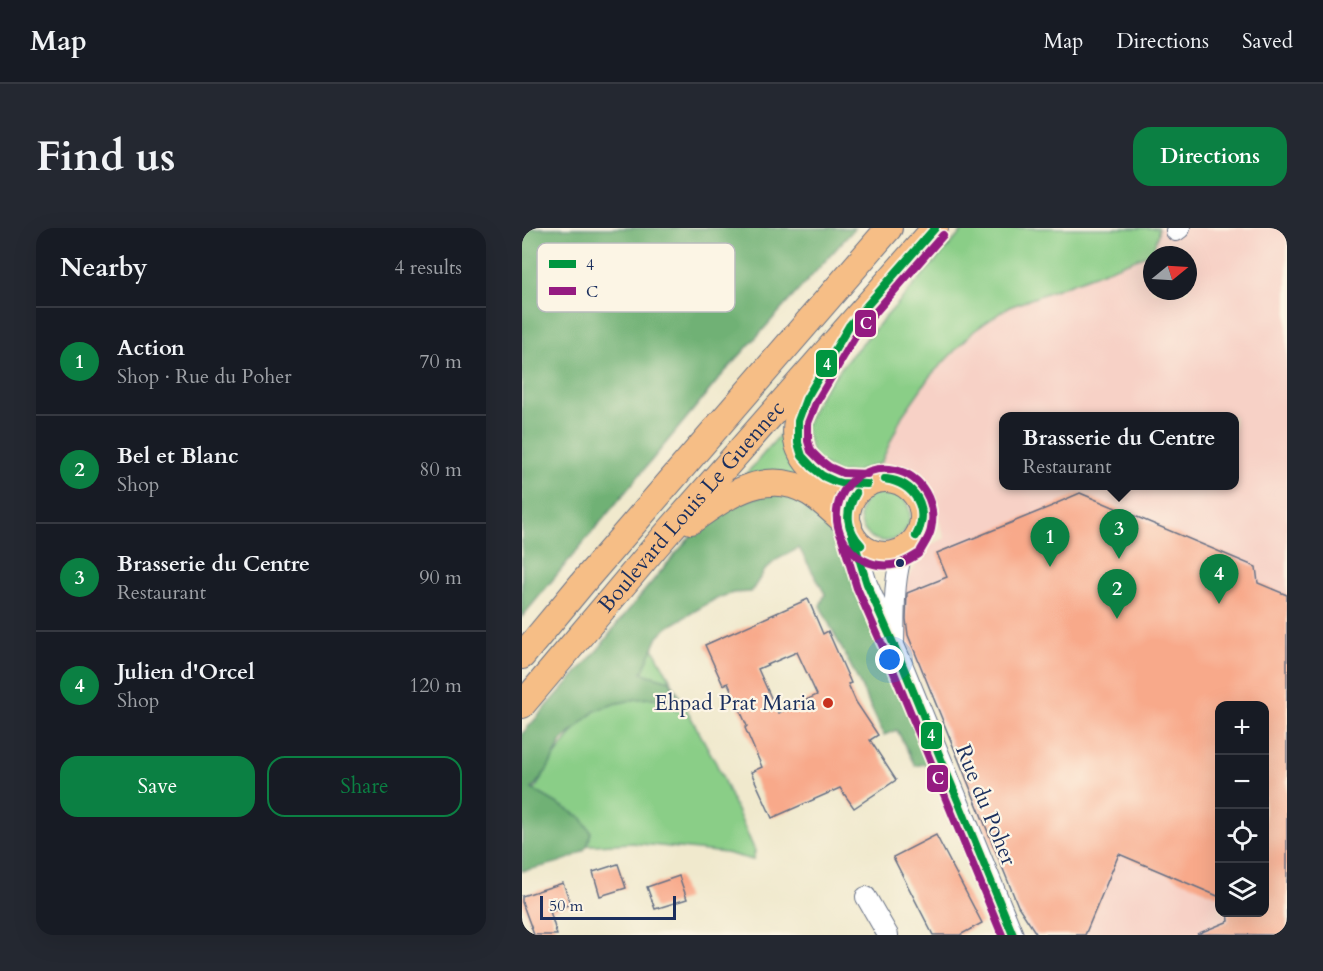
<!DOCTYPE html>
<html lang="en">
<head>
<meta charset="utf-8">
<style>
  :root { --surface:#171b24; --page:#242831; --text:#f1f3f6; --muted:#9ea1a6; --line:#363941; --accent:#0b8043 }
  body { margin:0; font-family:Cardo,serif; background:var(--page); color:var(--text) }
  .controls { position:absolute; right:18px; bottom:18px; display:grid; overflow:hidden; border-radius:12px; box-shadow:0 6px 24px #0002 }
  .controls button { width:54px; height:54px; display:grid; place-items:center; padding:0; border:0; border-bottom:2px solid var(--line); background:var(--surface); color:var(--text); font:30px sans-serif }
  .compass { position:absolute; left:621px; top:18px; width:54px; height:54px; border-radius:50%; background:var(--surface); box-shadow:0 6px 24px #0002; rotate:72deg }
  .scale { position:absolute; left:18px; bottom:15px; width:136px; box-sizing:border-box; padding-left:6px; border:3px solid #1b2f5e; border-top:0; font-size:16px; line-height:21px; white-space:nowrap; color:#1b2f5e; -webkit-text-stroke:4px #fcf5e5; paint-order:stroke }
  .you { position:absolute; left:368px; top:432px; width:21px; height:21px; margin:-15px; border:4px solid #fff; border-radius:50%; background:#1a73e8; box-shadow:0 0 0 9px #1a73e833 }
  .badge { display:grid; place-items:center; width:39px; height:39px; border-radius:50%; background:var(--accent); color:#fff; font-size:20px; font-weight:700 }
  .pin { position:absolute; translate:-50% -50px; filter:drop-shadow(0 2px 3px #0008) }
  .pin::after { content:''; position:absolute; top:32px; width:21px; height:18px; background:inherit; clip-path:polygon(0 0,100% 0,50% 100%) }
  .popup { position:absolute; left:477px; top:184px; width:240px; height:78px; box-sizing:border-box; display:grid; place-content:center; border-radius:12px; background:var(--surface); filter:drop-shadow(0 2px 4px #0005); font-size:20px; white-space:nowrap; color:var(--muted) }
  .popup b { font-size:22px; color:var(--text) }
  .popup::after { content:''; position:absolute; left:50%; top:100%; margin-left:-12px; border:12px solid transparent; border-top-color:var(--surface) }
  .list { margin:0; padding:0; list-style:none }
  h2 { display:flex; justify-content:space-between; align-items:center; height:78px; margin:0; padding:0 24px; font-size:26px }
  h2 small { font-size:20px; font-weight:400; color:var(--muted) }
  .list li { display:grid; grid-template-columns:39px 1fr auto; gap:18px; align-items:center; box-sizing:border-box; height:108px; padding:0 24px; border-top:2px solid var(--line) }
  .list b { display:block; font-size:22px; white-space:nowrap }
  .list p { margin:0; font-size:20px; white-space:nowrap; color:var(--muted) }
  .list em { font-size:20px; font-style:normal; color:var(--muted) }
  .actions { display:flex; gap:12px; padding:18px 24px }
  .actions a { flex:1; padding:14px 0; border:2px solid var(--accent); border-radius:18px; text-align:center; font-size:21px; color:var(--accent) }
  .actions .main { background:var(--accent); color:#fff }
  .icon { flex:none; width:33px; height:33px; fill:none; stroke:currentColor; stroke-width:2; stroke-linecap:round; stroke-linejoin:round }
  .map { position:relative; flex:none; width:765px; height:707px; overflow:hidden; border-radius:18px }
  header { display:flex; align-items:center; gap:36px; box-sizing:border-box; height:84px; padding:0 30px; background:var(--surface); border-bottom:2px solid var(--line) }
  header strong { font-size:28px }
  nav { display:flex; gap:33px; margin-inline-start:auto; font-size:21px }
  .intro { display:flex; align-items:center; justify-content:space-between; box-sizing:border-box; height:144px; padding:0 36px }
  h1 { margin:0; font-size:42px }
  .button { padding:15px 27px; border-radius:18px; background:var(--accent); color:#fff; font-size:21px; font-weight:700 }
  main { display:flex; gap:36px; padding:0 36px }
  aside { flex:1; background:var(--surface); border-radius:18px; box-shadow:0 6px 24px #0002 }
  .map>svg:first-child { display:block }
  .built { fill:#f7d1c6; fill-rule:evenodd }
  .green { fill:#8ace87; stroke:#527e72; stroke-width:1.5 }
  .forest { fill:#6fb174; stroke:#457069; stroke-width:1.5 }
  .building { fill:#f8a98a; fill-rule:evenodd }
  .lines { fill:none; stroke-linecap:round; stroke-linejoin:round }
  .minor-casing { stroke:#667085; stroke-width:22 }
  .major-casing { stroke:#667085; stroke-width:28 }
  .minor { stroke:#fff; stroke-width:20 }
  .major { stroke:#f6be86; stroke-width:26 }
  .bus-1-casing { stroke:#fcf5e5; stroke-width:12 }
  .bus-2-casing { stroke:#fcf5e5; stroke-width:12 }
  .bus-1 { stroke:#009640; stroke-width:8 }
  .bus-2 { stroke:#951b81; stroke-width:8 }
  .bus-dot { fill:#1b2f5e; stroke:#fcf5e5; stroke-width:2 }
  .poi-dot { fill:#c8321e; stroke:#fcf5e5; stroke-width:2 }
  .labels { text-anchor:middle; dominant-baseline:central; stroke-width:4.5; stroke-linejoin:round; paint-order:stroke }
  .street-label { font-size:22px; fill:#1b2f5e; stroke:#fcf5e5 }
  .poi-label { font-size:22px; fill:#1b2f5e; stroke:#fcf5e5; text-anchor:end }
  .key { fill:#fcf5e5; stroke:#b8babc; stroke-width:1.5 }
  .key-label { font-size:16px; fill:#1b2f5e }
  .line-badge { stroke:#fcf5e5; stroke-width:2 }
  .badge-label { font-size:16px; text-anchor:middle; font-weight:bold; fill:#fff }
</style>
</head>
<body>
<header>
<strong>Map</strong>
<nav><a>Map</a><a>Directions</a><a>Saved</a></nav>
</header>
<div class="intro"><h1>Find us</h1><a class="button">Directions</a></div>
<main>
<aside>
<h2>Nearby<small>4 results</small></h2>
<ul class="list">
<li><span class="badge">1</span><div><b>Action</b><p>Shop · Rue du Poher</p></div><em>70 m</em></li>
<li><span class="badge">2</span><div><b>Bel et Blanc</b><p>Shop</p></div><em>80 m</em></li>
<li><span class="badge">3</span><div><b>Brasserie du Centre</b><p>Restaurant</p></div><em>90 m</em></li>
<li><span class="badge">4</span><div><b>Julien d'Orcel</b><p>Shop</p></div><em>120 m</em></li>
</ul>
<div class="actions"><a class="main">Save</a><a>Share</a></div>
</aside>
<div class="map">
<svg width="765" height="707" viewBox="0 0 765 707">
  <rect width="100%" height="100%" fill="#fcf5e5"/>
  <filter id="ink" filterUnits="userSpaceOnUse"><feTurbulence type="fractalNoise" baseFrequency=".0167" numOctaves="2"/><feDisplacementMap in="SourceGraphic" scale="12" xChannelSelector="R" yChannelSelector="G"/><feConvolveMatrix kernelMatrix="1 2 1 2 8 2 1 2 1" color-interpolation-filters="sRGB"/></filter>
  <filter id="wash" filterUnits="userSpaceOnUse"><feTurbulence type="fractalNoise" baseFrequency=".008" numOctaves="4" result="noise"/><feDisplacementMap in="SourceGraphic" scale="24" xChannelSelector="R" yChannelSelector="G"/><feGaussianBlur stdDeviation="1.35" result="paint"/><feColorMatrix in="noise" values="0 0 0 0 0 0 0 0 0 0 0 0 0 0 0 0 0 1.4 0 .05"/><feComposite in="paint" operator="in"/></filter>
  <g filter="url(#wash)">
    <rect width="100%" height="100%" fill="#f0e9cd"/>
    <!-- built -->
    <path class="built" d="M 636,0 L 765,0 L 765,707 L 511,707 L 498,687 L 384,410 L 380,370 L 386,351 L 404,319 L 423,310 L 406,260 L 383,239 L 359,235 L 380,188 L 408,148 L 452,103 L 485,80 L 629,25 L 636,6 ZM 630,27 L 666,27 L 666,63 L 630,63 ZM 482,188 L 712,188 L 712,258 L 482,258 ZM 698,478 L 742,478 L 742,684 L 698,684 Z"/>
    <!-- green -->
    <g class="green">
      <path d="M 443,0 L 636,0 L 636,6 L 630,25 L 485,80 L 452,103 L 408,148 L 380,188 L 359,235 L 333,244 L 316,245 L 292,231 L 283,198 L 300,164 L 328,129 Z"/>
      <path d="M 262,202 L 289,256 L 218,253 Z"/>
      <circle cx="363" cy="288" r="25"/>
      <path d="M 126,411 L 194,535 L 233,623 L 231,632 L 204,625 L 110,615 L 53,618 L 0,583 L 32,529 L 77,470 Z"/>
    </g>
    <!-- forest -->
    <g class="forest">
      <path d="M 0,0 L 333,0 L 201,146 L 0,389 Z"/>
      <path d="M 248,265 L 270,265 L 314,294 L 327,320 L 356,411 L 407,535 L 393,538 L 375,502 L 362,507 L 336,452 L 298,378 L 303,366 L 277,320 L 254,332 L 243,342 L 229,364 L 211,365 L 193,371 L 146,399 L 136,409 L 120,445 L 148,453 L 155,467 L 155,483 L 145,475 L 131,470 L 115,471 L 92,476 L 73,483 L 40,513 L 25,542 L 10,561 L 59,589 L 69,604 C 68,608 67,614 65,618 C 57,632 16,640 0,643 L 0,506 L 79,418 L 95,396 L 139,343 L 175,301 L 196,281 Z"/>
    </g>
    <g id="blocks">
      <!-- building -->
      <g class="building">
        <path d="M 558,265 L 734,339 L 736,355 L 765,367 L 765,707 L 675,706 L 707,693 L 706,684 L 742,684 L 742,477 L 698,477 L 698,669 L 597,626 L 563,707 L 515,707 L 496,678 L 386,407 L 384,391 L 385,365 L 425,349 L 415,325 L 535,276 L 535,275 Z"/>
        <path d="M 286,371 L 301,406 L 306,403 L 329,455 L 326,456 L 334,474 L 356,507 L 348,512 L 374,552 L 332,580 L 318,560 L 250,590 L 229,544 L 240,539 L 223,500 L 225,498 L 206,455 L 201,457 L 183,417 ZM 275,424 L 295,467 L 256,485 L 236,441 Z"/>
        <path d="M 414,607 L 460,695 L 438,707 L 411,707 L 371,629 Z"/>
        <path d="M 96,636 L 104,660 L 78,668 L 71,644 Z"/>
        <path d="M 157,648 L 165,671 L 133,681 L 125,659 Z"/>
        <path d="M 41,655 L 49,676 L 28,683 L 35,707 L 12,707 L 0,674 L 0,668 Z"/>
      </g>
    </g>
  </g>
  <g filter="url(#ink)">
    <use href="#blocks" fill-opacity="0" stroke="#667085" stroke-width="1.5"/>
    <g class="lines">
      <defs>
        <g id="minor">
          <path d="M 654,3 L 658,0"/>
          <path d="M 330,307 L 345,356 L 378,431 L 491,707"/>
          <path d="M 372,413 C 373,382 371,352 381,323"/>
          <path d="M 344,669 L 366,707"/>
        </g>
        <g id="major">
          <path d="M 298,147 C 289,162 279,177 275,194 C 270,220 287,244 312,253 C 322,257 334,256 345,256"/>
          <circle cx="363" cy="289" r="38"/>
          <path d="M 169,293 C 204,269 244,238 288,265 C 302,274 314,286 327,298"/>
          <path d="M 0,428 L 63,352 L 367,0"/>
          <path id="s1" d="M 0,477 L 134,318 L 413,0"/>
        </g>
      </defs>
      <!-- minor casing -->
      <use href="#minor" class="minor-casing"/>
      <!-- major casing -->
      <use href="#major" class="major-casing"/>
      <!-- minor -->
      <use href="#minor" class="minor"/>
      <!-- major -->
      <use href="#major" class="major"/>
      <defs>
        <g id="bus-1">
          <path d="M 363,251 C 393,256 408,281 394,308"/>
          <path d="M 363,251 C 394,253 409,282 394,308"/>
          <path d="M 345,256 L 319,255 L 312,253 L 301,248 L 291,240 L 280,228 L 276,215 L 276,193 L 284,171 L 327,98 L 413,0"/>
          <path d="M 334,265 C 323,285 324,300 339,317"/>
          <path d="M 334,265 C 322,282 324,303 339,317"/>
          <path d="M 330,307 L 345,356 L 378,431 L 491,707"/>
        </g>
        <g id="bus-2">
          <path d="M 345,246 L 321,245 L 307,239 L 298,232 L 289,223 L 286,213 L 286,195 L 294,175 L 336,104 L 421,7"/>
          <path d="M 320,310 L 335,360 L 368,435 L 480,707"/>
          <path d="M 396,326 C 389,330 383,335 375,336 C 325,348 292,282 334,250 C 346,242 360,239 373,242 C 400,248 415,275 409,301 C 408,308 403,315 399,322"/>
        </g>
      </defs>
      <!-- bus-1 casing -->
      <use href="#bus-1" class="bus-1-casing"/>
      <!-- bus-2 casing -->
      <use href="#bus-2" class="bus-2-casing"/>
      <!-- bus-1 -->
      <use href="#bus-1" class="bus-1"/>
      <!-- bus-2 -->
      <use href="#bus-2" class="bus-2"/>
    </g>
  </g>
  <!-- markers -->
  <circle class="bus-dot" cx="378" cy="335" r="5"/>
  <circle class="poi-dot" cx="306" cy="475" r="6"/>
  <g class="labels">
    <!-- street labels -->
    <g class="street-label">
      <text stroke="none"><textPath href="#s1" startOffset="261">Boulevard Louis Le Guennec</textPath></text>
      <text transform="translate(464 577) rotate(68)">Rue du Poher</text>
    </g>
    <!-- poi labels -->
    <g class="poi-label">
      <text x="294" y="475">Ehpad Prat Maria</text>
    </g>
  </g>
  <!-- legend -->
  <rect x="15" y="15" width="198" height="69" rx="9" class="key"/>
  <rect x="27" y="32" width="27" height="8" fill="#009640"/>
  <rect x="27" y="59" width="27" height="8" fill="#951b81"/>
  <g class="key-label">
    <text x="64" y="42">4</text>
    <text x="64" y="69">C</text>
  </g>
  <g class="line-badge">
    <rect x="332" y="81" width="23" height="29" rx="6" fill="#951b81"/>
    <rect x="293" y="121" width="23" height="29" rx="6" fill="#009640"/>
    <rect x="398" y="493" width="23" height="29" rx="6" fill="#009640"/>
    <rect x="404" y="536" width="23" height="29" rx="6" fill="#951b81"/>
  </g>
  <g class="badge-label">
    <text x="344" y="101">C</text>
    <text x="305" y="142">4</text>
    <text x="409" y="513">4</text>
    <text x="416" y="556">C</text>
  </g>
</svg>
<div class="controls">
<button>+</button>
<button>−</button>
<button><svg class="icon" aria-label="locate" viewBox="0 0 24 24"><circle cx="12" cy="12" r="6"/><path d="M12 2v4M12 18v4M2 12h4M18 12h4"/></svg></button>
<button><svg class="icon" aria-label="layers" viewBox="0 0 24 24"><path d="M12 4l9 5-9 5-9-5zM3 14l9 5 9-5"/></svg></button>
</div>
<svg class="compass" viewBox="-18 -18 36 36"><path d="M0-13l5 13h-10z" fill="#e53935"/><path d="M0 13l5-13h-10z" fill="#9ea1a6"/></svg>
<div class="scale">50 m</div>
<div class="you"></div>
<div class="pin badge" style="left:528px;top:339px">1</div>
<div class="pin badge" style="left:595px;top:391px">2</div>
<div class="pin badge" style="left:597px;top:331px">3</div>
<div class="popup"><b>Brasserie du Centre</b>Restaurant</div>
<div class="pin badge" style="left:697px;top:376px">4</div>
</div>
</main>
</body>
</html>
